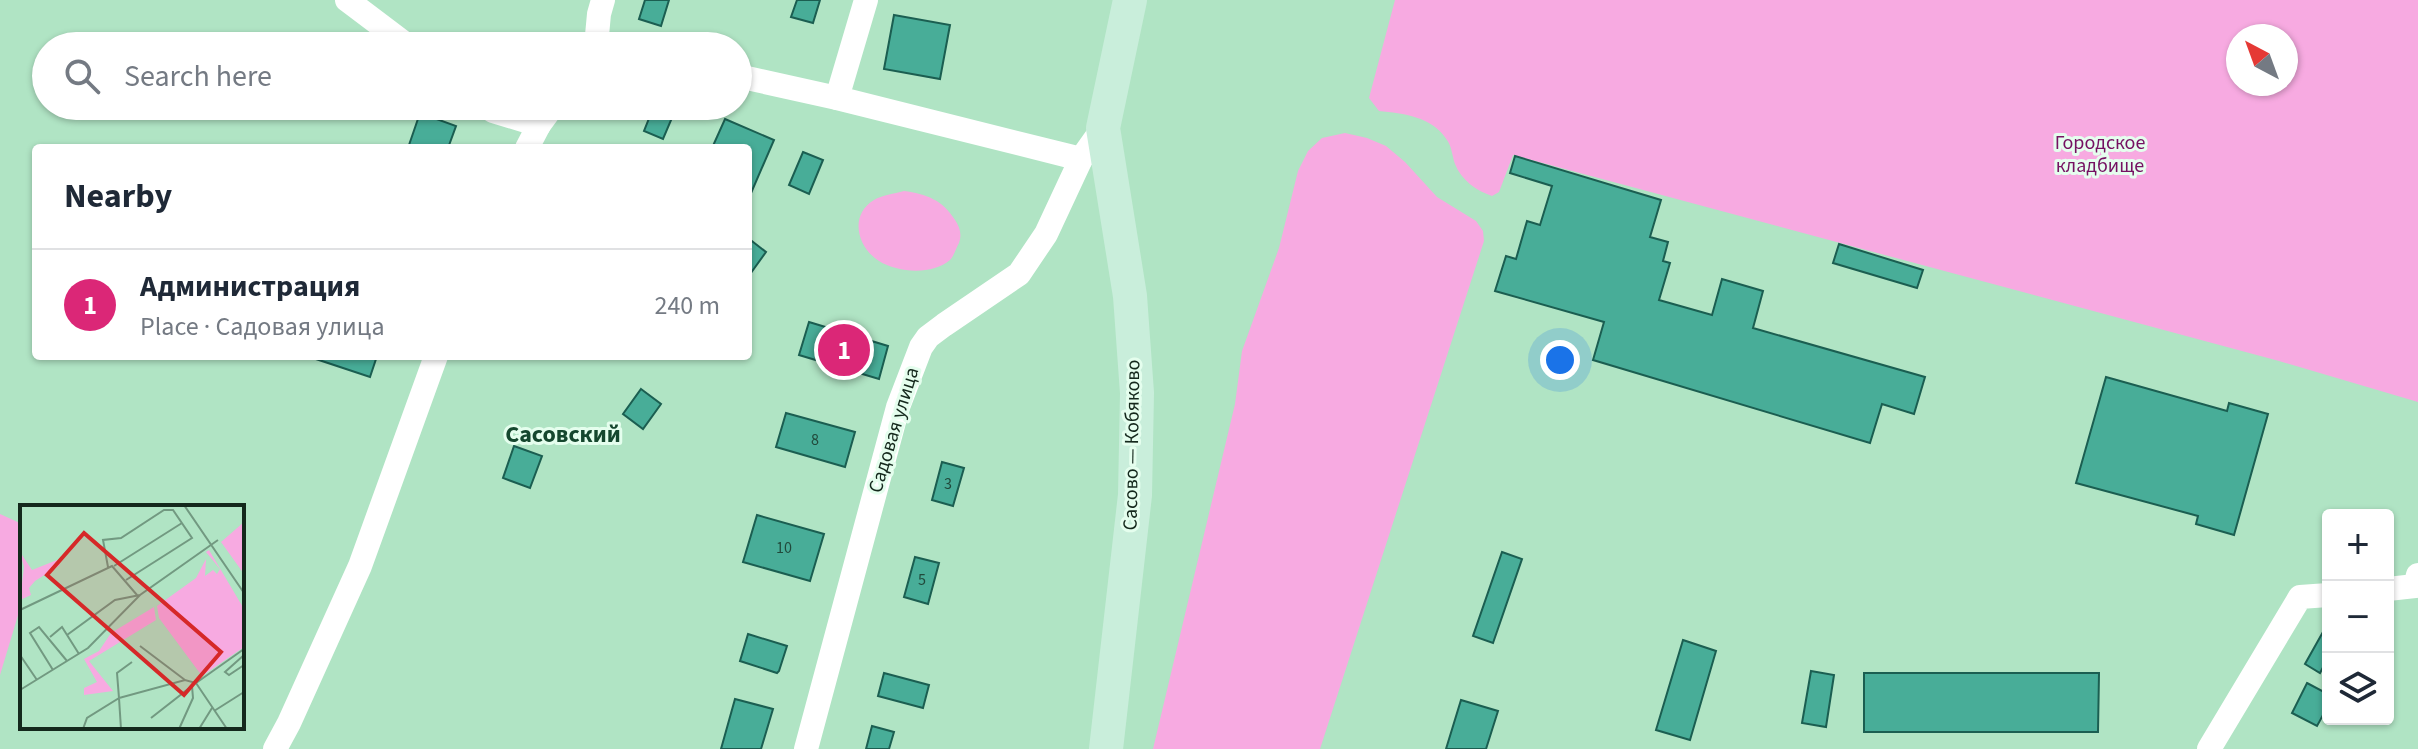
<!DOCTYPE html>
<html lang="en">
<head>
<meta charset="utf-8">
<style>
  :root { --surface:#fff; --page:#f6f6f7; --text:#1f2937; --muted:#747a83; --line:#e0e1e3; --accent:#db2777 }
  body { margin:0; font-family:"Source Sans 3",sans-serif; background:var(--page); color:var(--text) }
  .controls { position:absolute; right:24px; bottom:24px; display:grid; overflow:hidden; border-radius:8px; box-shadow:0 2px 6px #0004 }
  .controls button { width:72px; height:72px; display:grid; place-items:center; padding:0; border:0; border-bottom:2px solid var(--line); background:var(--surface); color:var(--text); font:40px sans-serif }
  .compass { position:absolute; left:2226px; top:24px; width:72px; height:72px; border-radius:50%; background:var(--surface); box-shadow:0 2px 6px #0004; rotate:319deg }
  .you { position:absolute; left:1560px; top:360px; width:28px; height:28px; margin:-20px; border:6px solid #fff; border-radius:50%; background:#1a73e8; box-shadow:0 0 0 12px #1a73e833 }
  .badge { display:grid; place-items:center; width:52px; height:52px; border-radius:50%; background:var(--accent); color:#fff; font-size:26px; font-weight:700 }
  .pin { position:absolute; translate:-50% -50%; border:4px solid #fff; box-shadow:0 2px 8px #0006 }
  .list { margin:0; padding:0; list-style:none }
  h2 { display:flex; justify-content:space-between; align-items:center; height:104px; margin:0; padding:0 32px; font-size:34px }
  h2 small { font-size:26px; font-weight:400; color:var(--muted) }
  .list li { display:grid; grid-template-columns:52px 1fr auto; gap:24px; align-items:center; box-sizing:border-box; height:112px; padding:0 32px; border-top:2px solid var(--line) }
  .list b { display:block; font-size:30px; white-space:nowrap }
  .list p { margin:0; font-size:26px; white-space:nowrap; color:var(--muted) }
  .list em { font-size:26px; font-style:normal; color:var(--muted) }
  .icon { flex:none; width:44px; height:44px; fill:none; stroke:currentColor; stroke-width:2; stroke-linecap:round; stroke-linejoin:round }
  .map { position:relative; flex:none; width:2418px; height:749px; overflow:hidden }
  .search { position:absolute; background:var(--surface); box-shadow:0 2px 6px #0004; left:32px; top:32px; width:720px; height:88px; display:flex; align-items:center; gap:20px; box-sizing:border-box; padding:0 28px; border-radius:44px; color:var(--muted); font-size:30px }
  .panel { position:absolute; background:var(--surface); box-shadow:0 2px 6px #0004; left:32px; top:144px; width:720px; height:216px; border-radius:8px }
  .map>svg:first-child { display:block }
  .green { fill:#f7aae1; fill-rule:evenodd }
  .building { fill:#48ad98; stroke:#1b5e51; stroke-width:2 }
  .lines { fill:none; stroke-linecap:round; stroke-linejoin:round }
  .street { stroke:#fff; stroke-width:24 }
  .secondary { stroke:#c9eedb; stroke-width:34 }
  .labels { text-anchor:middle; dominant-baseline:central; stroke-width:6; stroke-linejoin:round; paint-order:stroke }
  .number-label { font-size:16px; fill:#21493b }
  .park-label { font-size:20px; fill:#751162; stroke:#e5feee }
  .street-label { font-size:20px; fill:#14281c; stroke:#e5feee }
  .quarter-label { font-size:24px; font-weight:bold; fill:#15472e; stroke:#e5feee }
  .inset-road { fill:none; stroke:#729981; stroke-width:2 }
  .view { fill:#d62828; fill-opacity:0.15; stroke:#d62828; stroke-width:4 }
  .inset-edge { fill:none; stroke:#14281c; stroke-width:4 }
</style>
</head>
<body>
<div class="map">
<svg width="2418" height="749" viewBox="0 0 2418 749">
  <rect width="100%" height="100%" fill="#b0e4c4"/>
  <!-- green -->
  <g class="green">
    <path d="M 1395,0 L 2418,0 L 2418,402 L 2279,361 L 1513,155 L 1499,192 L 1492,196 C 1477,191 1461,180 1455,164 C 1452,156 1452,147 1447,140 C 1433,117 1403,113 1379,111 L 1369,98 ZM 2238,36 L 2286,36 L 2286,84 L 2238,84 Z"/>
    <path d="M 1345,133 L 1367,138 L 1386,146 L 1405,162 L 1437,197 L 1476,221 L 1483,231 L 1484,241 L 1320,749 L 1153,749 L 1235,404 L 1242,351 L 1279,248 L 1298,171 L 1308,151 L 1322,138 Z"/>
    <path d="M 904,191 C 926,194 943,200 955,220 C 960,227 962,235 959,243 C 956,248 954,256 950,260 C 933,275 898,273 879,261 C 857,247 849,215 874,200 C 882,195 894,194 904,191 Z"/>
    <path d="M 0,514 L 22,524 L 22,602 L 0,675 Z"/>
  </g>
  <!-- building -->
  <g class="building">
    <path d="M 645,0 L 669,0 L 661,26 L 639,19 Z"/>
    <path d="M 797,0 L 820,0 L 813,23 L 791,17 Z"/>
    <path d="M 894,15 L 950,25 L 940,79 L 884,69 Z"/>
    <path d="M 654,106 L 677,106 L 663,139 L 644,131 Z"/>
    <path d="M 420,113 L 456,126 L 448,148 L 419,148 L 409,145 Z"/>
    <path d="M 725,119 L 774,140 L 748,200 L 748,148 L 712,148 Z"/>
    <path d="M 803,152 L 823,160 L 809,194 L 789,185 Z"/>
    <path d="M 1515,156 L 1661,200 L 1650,237 L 1668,242 L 1663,261 L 1670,263 L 1659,300 L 1712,315 L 1722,279 L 1763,291 L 1753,328 L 1925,377 L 1914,414 L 1882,404 L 1870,443 L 1593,360 L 1604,322 L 1495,291 L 1506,256 L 1516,259 L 1527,221 L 1540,225 L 1552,186 L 1510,173 Z"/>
    <path d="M 748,238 L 766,252 L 748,277 Z"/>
    <path d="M 1839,244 L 1923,270 L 1917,288 L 1833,263 Z"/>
    <path d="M 809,322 L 888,346 L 879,379 L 799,355 Z"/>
    <path d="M 317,356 L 377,356 L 370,377 L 316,359 Z"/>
    <path d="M 2106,377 L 2227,411 L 2229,403 L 2268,414 L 2234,535 L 2196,524 L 2198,516 L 2076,483 Z"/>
    <path d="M 641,389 L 661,404 L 643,429 L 623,414 Z"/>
    <path d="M 786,413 L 855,432 L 845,467 L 776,447 Z"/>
    <path d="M 514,446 L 542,456 L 530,488 L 503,478 Z"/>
    <path d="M 942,462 L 964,468 L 953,506 L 932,500 Z"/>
    <path d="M 757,515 L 824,534 L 810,581 L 743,562 Z"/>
    <path d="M 1502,552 L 1522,559 L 1493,643 L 1473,636 Z"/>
    <path d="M 915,557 L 939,563 L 928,604 L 904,597 Z"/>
    <path d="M 2328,623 L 2328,658 L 2320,673 L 2305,664 Z"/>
    <path d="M 748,634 L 787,646 L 779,671 L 777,673 L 740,661 Z"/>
    <path d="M 1683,640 L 1716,651 L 1690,740 L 1656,730 Z"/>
    <path d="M 1811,671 L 1834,675 L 1826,727 L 1802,723 Z"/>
    <path d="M 884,673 L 929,685 L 923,708 L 878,696 Z"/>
    <path d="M 1864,673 L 2099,673 L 2098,732 L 1864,732 Z"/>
    <path d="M 2307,683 L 2328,694 L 2328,706 L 2317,726 L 2292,713 Z"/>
    <path d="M 735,699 L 773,709 L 761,749 L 721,749 Z"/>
    <path d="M 1461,700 L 1498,711 L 1486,749 L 1446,749 Z"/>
    <path d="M 872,726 L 894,732 L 889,749 L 866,749 Z"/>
  </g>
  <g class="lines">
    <!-- street -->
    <g class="street">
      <path d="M 347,0 L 408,46"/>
      <path d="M 596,46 L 599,14 L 603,0"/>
      <path d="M 738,76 L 837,98 L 1081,159"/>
      <path d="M 837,98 L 866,0"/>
      <path d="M 487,106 L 493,111 L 539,125"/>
      <path d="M 527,148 L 539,125 L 553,106"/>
      <path d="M 2388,589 L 2415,586 L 2418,575"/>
      <path d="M 275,749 L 289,723 L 360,566 L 436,356"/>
      <path d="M 806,749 L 898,407 L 921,347 L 928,337 L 944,325 L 1019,274 L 1046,234 L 1081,159 L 1103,128"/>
      <path d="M 2209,749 L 2300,597 L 2328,595"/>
    </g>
    <!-- secondary -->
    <path class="secondary" d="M 1106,749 L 1135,495 L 1137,393 L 1130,296 L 1103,128 L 1130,0"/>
  </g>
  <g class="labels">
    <!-- number labels -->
    <g class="number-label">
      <text x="815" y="440">8</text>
      <text x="948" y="484">3</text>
      <text x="784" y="548">10</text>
      <text x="922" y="580">5</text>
    </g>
    <!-- park labels -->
    <g class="park-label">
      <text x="2100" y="143">Городское<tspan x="2100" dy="23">кладбище</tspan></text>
    </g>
    <!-- street labels -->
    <g class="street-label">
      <text transform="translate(894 430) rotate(-73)">Садовая улица</text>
      <text transform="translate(1132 445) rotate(-89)">Сасово — Кобяково</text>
    </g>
    <!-- quarter labels -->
    <g class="quarter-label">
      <text x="563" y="434">Сасовский</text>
    </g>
  </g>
  <!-- overview -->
  <g transform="translate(20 505)">
    <rect width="224" height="224" fill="#b0e4c4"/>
    <path d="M 224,17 L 224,69 L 201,37 ZM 189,45 L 224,104 L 224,142 L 182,171 L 139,113 L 137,101 L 176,73 L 186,54 L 185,71 L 193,65 L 197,69 L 200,64 L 186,47 ZM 0,47 L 12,65 L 37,55 L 40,60 L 15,76 L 9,83 L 11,90 L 0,95 L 4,62 ZM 134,102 L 136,115 L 69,156 L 93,186 L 64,190 L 64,183 L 77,177 L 64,154 L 79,146 L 91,128 Z" fill="#f7aae1"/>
    <path class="inset-road" d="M 164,0 L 224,88M 94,61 L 162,18M 88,62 L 83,35 L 101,33 L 144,5 L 153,5 L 172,33 L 106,75M 0,105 L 92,61 L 117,90M 47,130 L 95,95 L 120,90M 30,132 L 42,122 L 59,149M 120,141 L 165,175M 0,150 L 17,175M 224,150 L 205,167 L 209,170 L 224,160M 33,165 L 10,128 L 19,122 L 47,156M 176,178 L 224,144M 0,185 L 68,143 L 120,90 L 198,35M 194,206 L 224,187M 131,213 L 172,181 L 173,193 L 159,224M 63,224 L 67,213 L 99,193 L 97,168 L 112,157M 101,224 L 99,193 L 165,175 L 176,178 L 207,224M 179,224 L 192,203"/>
    <path class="view" d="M 64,28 L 201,147 L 164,190 L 27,70 Z"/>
    <rect width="224" height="224" class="inset-edge"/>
  </g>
</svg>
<div class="controls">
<button>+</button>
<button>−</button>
<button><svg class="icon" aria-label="layers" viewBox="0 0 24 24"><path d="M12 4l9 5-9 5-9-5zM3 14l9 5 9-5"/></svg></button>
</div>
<svg class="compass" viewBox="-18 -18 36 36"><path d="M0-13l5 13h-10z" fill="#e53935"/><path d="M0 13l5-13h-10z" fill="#747a83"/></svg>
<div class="you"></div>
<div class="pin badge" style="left:844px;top:350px">1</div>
<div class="search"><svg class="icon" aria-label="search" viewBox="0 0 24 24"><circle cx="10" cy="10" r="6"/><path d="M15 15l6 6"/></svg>Search here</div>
<section class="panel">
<h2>Nearby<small></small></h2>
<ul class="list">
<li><span class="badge">1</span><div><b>Администрация</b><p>Place · Садовая улица</p></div><em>240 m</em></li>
</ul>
</section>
</div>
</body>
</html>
